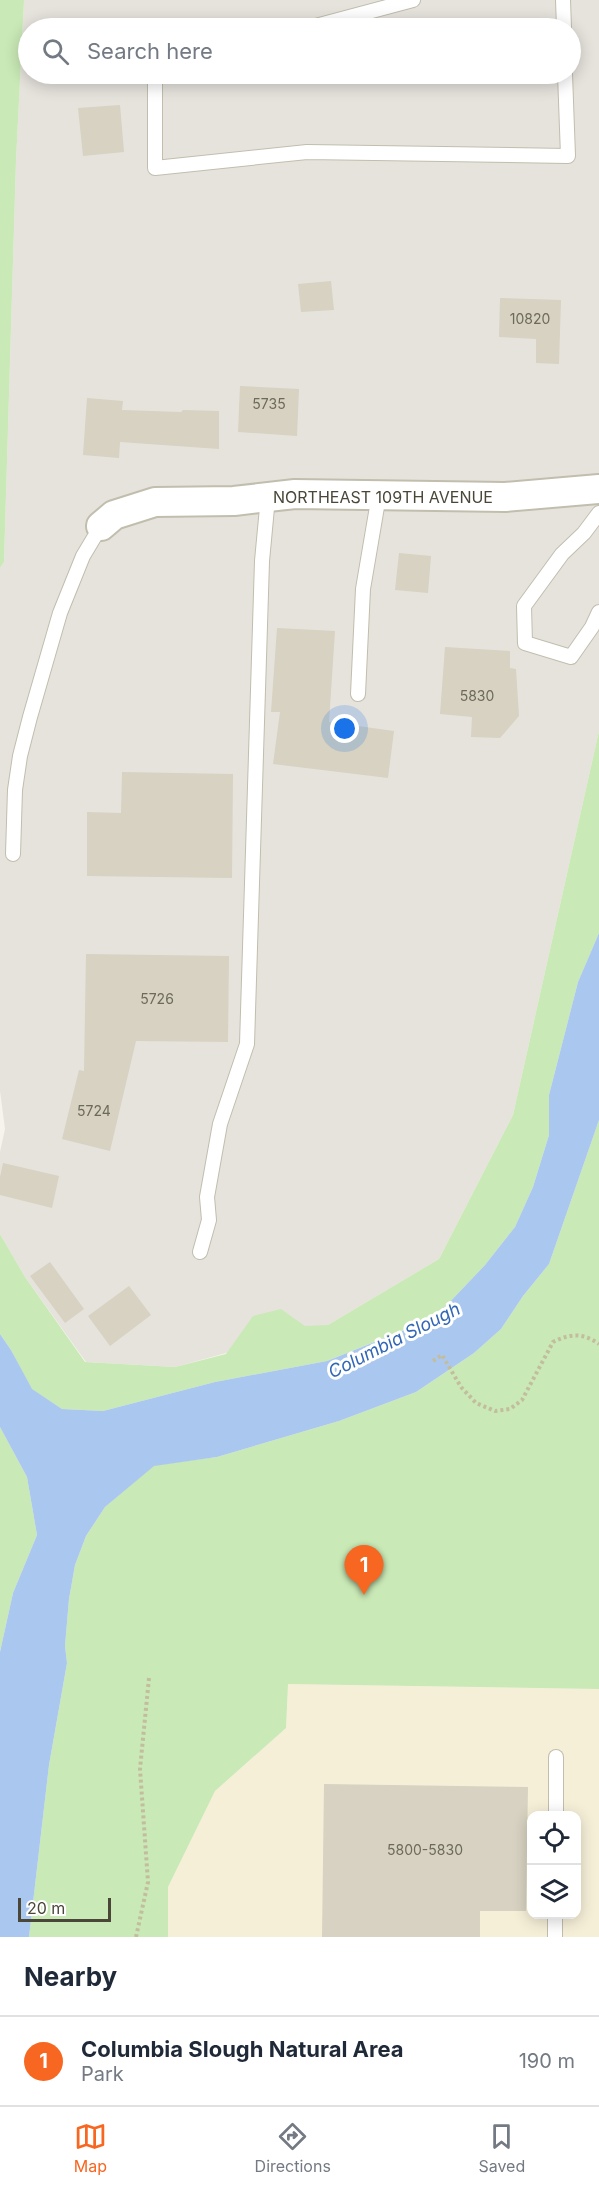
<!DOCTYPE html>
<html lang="en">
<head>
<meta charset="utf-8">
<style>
  :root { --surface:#fff; --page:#f2f2f3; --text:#1f2937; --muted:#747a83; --line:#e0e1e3; --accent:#f76721 }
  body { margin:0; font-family:Inter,sans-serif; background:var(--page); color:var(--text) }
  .controls { position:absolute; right:18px; bottom:18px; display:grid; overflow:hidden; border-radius:12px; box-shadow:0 3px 15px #0003 }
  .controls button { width:54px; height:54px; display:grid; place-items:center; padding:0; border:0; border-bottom:2px solid var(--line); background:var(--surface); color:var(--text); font:30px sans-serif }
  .scale { position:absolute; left:18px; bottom:15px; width:93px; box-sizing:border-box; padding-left:6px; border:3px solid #4a4739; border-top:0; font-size:16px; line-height:21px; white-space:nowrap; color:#4a4739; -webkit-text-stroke:4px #fff; paint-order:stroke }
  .you { position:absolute; left:345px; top:729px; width:21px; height:21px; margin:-15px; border:4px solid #fff; border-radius:50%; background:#1a73e8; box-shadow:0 0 0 9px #1a73e833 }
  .badge { display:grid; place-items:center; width:39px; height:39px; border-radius:50%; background:var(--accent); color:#fff; font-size:20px; font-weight:700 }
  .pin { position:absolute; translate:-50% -50px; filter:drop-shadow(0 2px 3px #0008) }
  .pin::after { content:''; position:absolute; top:32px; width:21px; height:18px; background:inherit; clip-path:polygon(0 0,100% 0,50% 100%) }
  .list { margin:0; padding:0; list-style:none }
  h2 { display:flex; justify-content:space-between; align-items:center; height:78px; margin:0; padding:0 24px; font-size:26px }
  h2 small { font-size:20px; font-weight:400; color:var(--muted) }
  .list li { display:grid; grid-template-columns:39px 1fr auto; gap:18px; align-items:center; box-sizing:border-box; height:90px; padding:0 24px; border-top:2px solid var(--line) }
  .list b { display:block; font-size:22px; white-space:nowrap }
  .list p { margin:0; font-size:20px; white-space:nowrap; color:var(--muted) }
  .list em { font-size:20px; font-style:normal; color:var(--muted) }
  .icon { flex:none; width:33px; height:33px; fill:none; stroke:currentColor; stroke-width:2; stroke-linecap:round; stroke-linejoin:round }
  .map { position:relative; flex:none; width:599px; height:1937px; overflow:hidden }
  .search { position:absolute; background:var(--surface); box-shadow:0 3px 15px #0003; left:18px; right:18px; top:18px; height:66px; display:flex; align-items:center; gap:15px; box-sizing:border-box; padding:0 21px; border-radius:33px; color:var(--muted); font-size:22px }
  .sheet { height:168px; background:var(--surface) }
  nav { display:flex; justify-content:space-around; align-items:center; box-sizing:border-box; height:84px; border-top:2px solid var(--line); background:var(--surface); font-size:16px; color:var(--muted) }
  nav a { display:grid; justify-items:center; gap:3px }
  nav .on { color:var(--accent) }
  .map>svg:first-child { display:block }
  .commercial { fill:#f6efd8; fill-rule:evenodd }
  .industrial { fill:#e6e3dd; fill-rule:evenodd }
  .green { fill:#c9e9b6 }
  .water { fill:#aac7f0 }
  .building { fill:#d7d2c1 }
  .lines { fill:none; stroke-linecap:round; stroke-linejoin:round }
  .lane-casing { stroke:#c1beae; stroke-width:16 }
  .street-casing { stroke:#c1beae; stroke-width:32 }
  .path { stroke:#c3bd9f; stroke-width:4; stroke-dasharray:3 3; stroke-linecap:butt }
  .lane { stroke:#fff; stroke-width:14 }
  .street { stroke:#fff; stroke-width:28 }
  .labels { text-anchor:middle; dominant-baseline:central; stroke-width:6; stroke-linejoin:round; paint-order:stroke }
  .number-label { font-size:14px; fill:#6d6a5b }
  .street-label { font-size:16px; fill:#4a4739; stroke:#fff }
  .water-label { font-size:18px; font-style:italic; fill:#3267b7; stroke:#fff }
</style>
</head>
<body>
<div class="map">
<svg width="599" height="1937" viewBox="0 0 599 1937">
  <rect width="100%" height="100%" fill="#f6f4ec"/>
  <!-- commercial -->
  <path class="commercial" d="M 288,1684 L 599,1689 L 599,1937 L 168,1937 L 168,1887 L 215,1791 L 286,1728 ZM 532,1816 L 576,1816 L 576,1914 L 532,1914 Z"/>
  <!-- industrial -->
  <path class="industrial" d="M 24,0 L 599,0 L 599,731 L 513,1115 L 439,1259 L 328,1325 L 175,1367 L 86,1362 L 25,1277 L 0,1234 L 0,1152 L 5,1129 L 0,1091 L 0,568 L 4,562 L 16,161 ZM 28,28 L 570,28 L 570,74 L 28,74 Z"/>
  <!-- green -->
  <g class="green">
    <path d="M 0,0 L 24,0 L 16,161 L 4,562 L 0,568 Z"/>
    <path d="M 599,731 L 599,933 L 578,982 L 549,1095 L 549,1135 L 533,1187 L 515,1227 L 485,1265 L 446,1306 L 416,1325 L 327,1361 L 215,1382 L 103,1411 L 62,1409 L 31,1389 L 11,1350 L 0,1334 L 0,1234 L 25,1277 L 85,1362 L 175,1367 L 226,1354 L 253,1316 L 281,1309 L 305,1326 L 328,1325 L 439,1259 L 513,1115 Z"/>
    <path d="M 599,1120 L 599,1689 L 288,1684 L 286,1728 L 215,1791 L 168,1887 L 168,1937 L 29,1937 L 49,1765 L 67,1663 L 65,1646 L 69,1599 L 75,1565 L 86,1536 L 105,1507 L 154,1465 L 217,1457 L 339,1421 L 416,1392 L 474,1353 L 501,1329 L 523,1296 L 549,1264 Z"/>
    <path d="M 0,1427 L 27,1477 L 37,1535 L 13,1593 L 0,1652 Z"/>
  </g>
  <!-- water -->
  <path class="water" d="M 599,933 L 599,1120 L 549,1264 L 523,1296 L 501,1329 L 474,1353 L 416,1392 L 339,1421 L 217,1457 L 154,1466 L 105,1507 L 86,1536 L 75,1565 L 69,1599 L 65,1646 L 67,1663 L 49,1765 L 29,1937 L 0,1937 L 0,1652 L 13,1593 L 37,1535 L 27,1477 L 0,1427 L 0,1334 L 11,1350 L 32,1389 L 62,1409 L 103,1411 L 215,1382 L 327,1361 L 417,1325 L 446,1306 L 485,1265 L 515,1227 L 533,1187 L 549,1135 L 549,1095 L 578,982 Z"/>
  <!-- building -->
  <g class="building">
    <path d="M 120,105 L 124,152 L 83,156 L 78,108 Z"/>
    <path d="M 331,281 L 334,310 L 301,312 L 298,284 Z"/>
    <path d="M 500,298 L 561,300 L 559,364 L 536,363 L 536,339 L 499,337 Z"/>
    <path d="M 240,386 L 299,389 L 297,436 L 238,432 Z"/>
    <path d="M 87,398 L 123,401 L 122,410 L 181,412 L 183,410 L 219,411 L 219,449 L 120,442 L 119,458 L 83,455 Z"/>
    <path d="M 399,553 L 431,556 L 428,593 L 395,590 Z"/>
    <path d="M 277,628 L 335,631 L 329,722 L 394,731 L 388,778 L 273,764 L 280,712 L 271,712 Z"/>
    <path d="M 445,647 L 510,651 L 510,668 L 516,669 L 519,716 L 500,738 L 471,737 L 472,717 L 440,714 Z"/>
    <path d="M 122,772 L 233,774 L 232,878 L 87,876 L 87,812 L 121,813 Z"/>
    <path d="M 86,954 L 229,956 L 228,1042 L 136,1041 L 110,1151 L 62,1139 L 79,1070 L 84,1071 Z"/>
    <path d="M 3,1163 L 59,1176 L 52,1208 L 0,1195 L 0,1177 Z"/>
    <path d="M 50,1262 L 84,1309 L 65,1323 L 30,1276 Z"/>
    <path d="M 129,1286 L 151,1315 L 110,1346 L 88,1316 Z"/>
    <path d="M 324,1784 L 528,1787 L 526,1911 L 480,1911 L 480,1937 L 322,1937 Z"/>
  </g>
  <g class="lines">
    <defs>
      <g id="lane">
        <path d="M 563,0 L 564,28"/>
        <path d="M 308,28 L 413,0"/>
        <path d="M 155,74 L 155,168 L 307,152 L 568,156 L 565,74"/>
        <path d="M 599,513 L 584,533 L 562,554 L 524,606 L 525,643 L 571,657 L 592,627 L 599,612"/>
        <path d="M 358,694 L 363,589 L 379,495"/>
        <path d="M 13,854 L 15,790 L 20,756 L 30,717 L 60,613 L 83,556 L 101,526"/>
        <path d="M 200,1252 L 209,1220 L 207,1197 L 220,1124 L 247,1044 L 262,561 L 268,497"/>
        <path d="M 556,1816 L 556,1757"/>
        <path d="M 555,1937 L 555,1914"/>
      </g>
      <path id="street" d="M 101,526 L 114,515 L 155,502 L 234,501 L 295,494 L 505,497 L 599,489"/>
    </defs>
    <!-- lane casing -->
    <use href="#lane" class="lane-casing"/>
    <!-- street casing -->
    <use href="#street" class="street-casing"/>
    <!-- path -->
    <g class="path">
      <path d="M 433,1361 L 442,1355 L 461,1387 L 476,1403 L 495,1411 L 510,1409 L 522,1400 L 553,1342 C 571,1333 583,1333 599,1344"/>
      <path d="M 136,1937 L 148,1882 L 140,1769 L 149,1678"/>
    </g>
    <!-- lane -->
    <use href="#lane" class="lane"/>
    <!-- street -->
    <use href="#street" class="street"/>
  </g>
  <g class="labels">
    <!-- number labels -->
    <g class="number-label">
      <text x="530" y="318">10820</text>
      <text x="269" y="403">5735</text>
      <text x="477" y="695">5830</text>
      <text x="157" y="998">5726</text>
      <text x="94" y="1110">5724</text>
      <text x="425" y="1849">5800-5830</text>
    </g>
    <!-- street labels -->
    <g class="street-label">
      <text x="383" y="497">NORTHEAST 109TH AVENUE</text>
    </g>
    <!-- water labels -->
    <g class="water-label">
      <text transform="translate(394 1340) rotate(-27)">Columbia Slough</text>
    </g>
  </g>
</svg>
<div class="controls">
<button><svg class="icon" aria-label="locate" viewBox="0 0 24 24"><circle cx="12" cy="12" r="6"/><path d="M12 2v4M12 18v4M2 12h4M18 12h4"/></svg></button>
<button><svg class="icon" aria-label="layers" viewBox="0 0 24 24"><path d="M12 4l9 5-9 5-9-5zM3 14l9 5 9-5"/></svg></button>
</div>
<div class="scale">20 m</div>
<div class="you"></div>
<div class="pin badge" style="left:364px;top:1595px">1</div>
<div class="search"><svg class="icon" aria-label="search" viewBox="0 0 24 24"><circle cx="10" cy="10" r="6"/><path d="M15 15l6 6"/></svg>Search here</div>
</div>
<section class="sheet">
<h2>Nearby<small></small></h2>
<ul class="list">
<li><span class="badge">1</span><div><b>Columbia Slough Natural Area</b><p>Park</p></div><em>190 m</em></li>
</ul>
</section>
<nav>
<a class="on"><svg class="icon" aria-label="map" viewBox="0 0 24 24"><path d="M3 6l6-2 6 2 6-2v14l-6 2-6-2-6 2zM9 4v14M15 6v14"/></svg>Map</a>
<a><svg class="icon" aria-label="directions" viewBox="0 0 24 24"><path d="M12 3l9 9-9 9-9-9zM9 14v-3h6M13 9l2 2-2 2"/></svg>Directions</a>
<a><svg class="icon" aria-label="saved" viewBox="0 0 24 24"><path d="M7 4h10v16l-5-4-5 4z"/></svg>Saved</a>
</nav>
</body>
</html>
